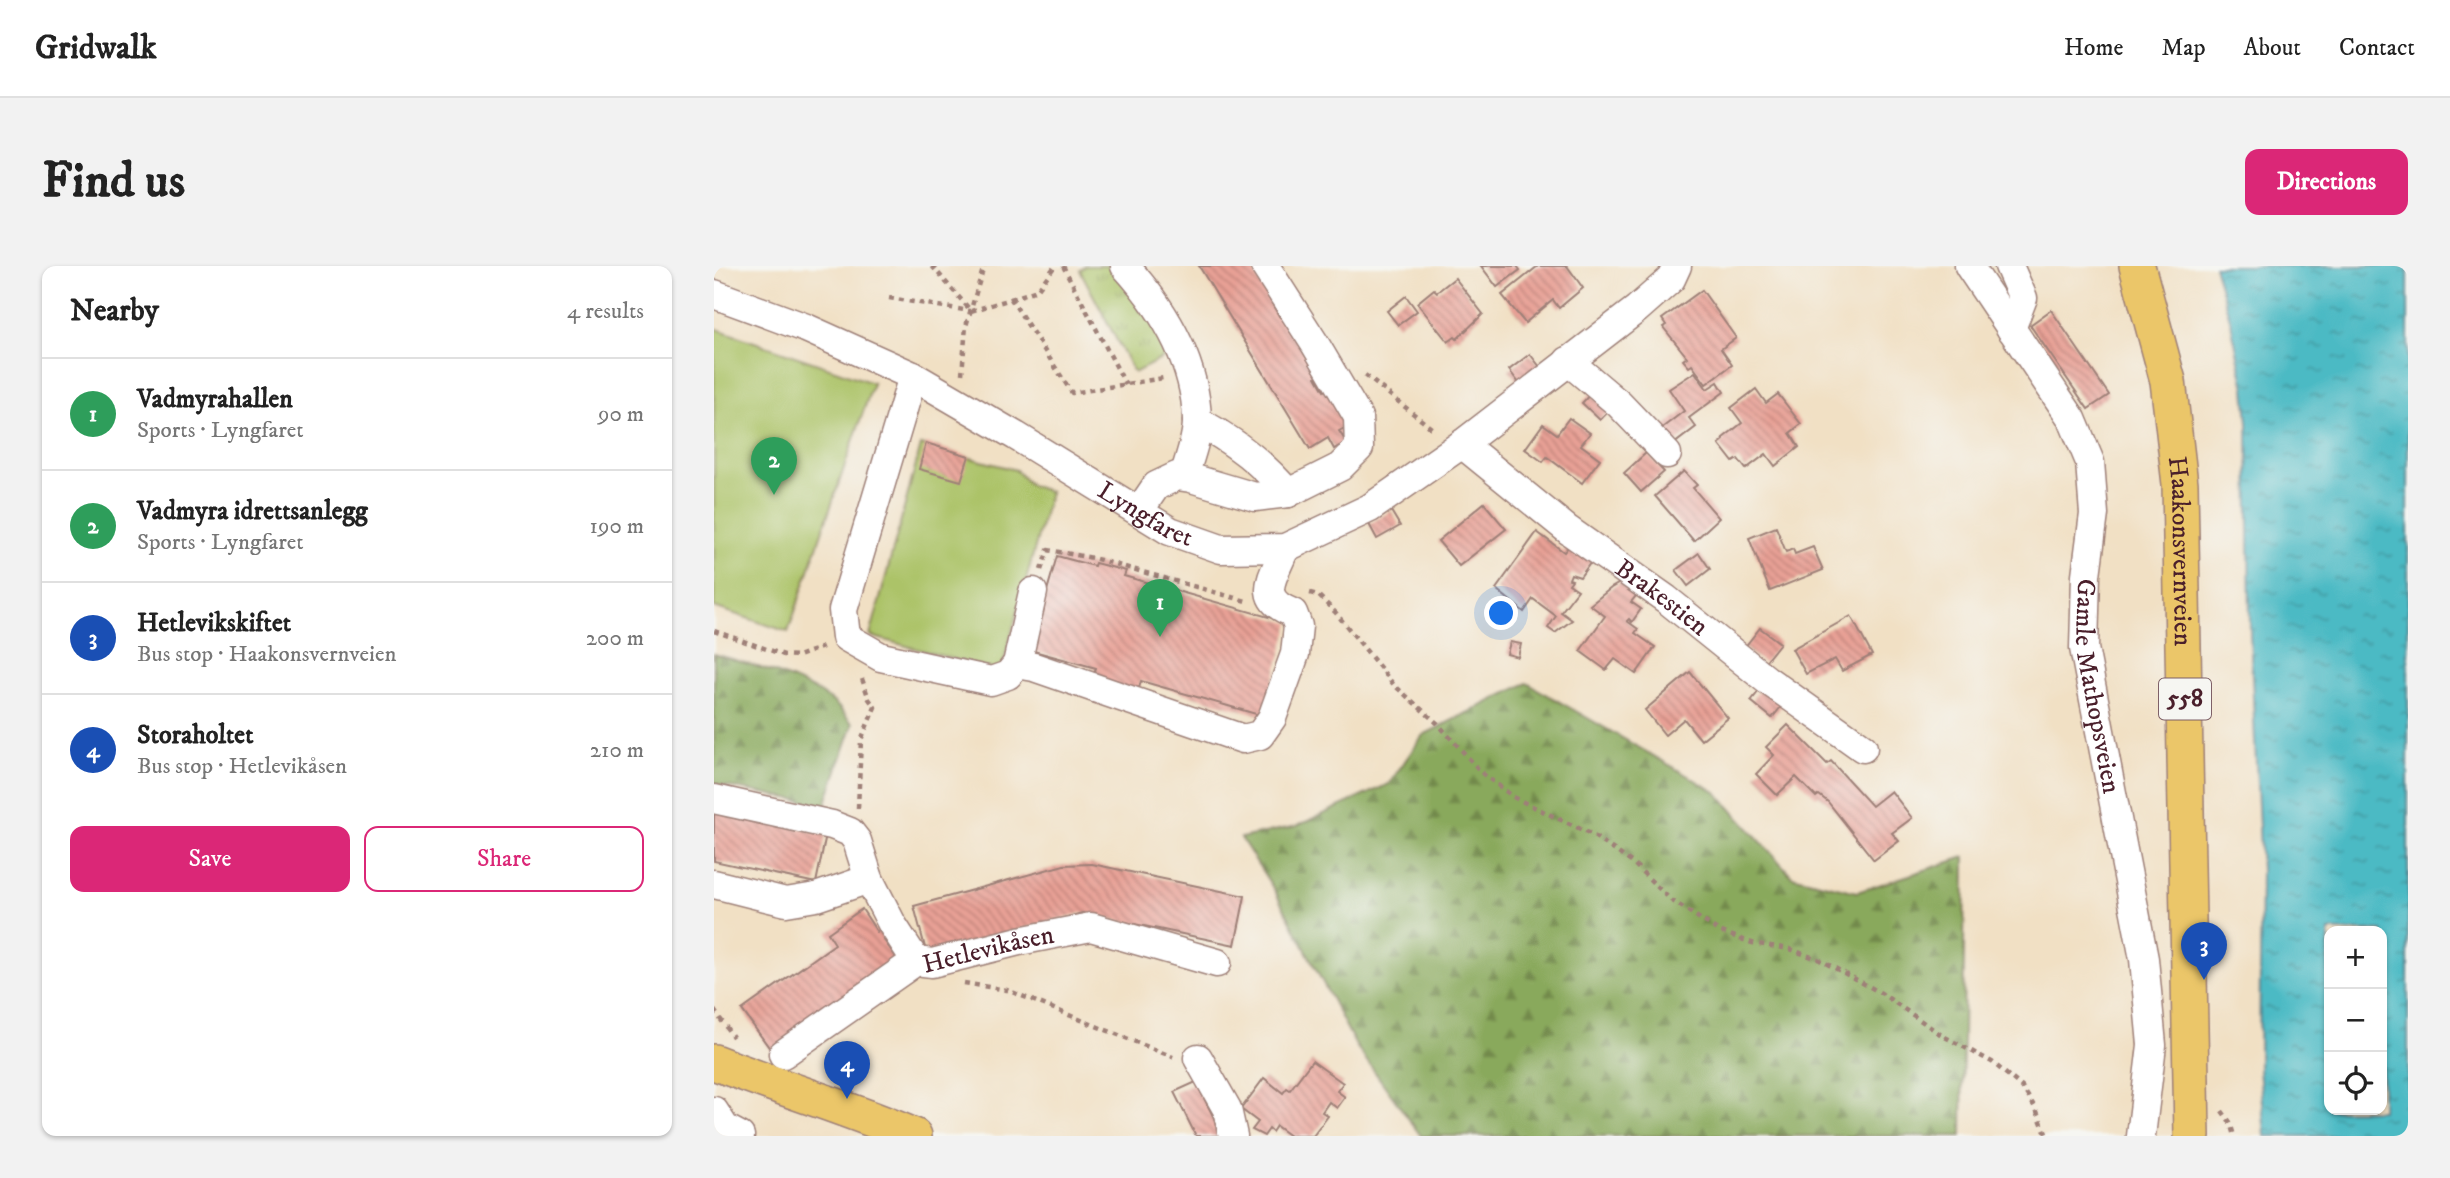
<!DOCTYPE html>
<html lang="en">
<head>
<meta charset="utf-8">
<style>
  :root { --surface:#fff; --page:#f2f2f2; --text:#222; --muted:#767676; --line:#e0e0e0; --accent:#db2777 }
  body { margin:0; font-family:"IM FELL DW Pica",serif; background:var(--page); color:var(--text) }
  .controls { position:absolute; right:21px; bottom:21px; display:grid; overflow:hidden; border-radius:14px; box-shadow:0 2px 5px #0004 }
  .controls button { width:63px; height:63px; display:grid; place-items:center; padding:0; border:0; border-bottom:2px solid var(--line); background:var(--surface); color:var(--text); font:35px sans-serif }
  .you { position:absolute; left:788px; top:348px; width:24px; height:24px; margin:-18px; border:5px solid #fff; border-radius:50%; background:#1a73e8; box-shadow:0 0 0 10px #1a73e833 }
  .badge { display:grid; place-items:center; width:46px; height:46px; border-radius:50%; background:var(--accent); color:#fff; font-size:23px; font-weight:700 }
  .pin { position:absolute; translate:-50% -58px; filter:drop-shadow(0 2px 4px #0008) }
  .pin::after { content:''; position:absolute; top:37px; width:24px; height:21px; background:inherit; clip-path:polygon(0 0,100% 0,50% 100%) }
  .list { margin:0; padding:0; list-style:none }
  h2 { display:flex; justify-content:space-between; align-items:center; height:91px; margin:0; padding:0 28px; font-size:30px }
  h2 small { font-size:23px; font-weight:400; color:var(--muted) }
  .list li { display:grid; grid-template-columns:46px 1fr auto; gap:21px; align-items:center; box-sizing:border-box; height:112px; padding:0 28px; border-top:2px solid var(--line) }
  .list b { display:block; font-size:26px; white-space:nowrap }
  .list p { margin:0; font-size:23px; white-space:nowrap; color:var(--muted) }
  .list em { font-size:23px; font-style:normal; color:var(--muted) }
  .actions { display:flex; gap:14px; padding:21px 28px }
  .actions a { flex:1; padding:16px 0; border:2px solid var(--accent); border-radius:14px; text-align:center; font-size:24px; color:var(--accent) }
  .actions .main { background:var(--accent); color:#fff }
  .icon { flex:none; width:38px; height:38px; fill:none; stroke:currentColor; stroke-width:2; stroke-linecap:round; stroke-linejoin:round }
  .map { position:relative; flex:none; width:1694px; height:870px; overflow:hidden; border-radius:14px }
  header { display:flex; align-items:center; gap:42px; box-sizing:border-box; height:98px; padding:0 35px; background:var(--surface); border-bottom:2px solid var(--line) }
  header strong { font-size:33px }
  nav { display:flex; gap:38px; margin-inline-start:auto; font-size:24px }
  .intro { display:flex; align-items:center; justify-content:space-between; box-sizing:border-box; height:168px; padding:0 42px }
  h1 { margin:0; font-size:49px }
  .button { padding:18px 32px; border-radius:14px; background:var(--accent); color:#fff; font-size:24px; font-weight:700 }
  main { display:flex; gap:42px; padding:0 42px }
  aside { flex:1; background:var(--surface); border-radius:14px; box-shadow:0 2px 5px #0004 }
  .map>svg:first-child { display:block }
  .grass { fill:#acc368; stroke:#7b714a; stroke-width:2 }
  .forest { fill:url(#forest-firs); stroke:#6a6444; stroke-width:2 }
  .park { fill:url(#park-tufts); stroke:#7b714a; stroke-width:2 }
  .water { fill:url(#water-ripples); stroke:#4b6c78; stroke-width:2; fill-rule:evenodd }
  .building { fill:url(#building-back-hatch) }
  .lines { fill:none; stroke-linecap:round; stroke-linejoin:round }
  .minor-casing { stroke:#9e8078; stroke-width:31 }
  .major-casing { stroke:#9e8078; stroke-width:38 }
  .path { stroke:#9e8078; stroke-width:4.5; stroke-dasharray:5 5; stroke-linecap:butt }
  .minor { stroke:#fff; stroke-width:28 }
  .major { stroke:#ebc669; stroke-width:35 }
  .labels { text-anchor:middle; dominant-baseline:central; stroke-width:5; stroke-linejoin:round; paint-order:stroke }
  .shield { fill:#f6f6f2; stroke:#7e6067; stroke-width:2 }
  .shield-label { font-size:24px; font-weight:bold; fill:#4a1f2b }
  .street-label { font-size:26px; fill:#4a1f2b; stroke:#f6f6f2 }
</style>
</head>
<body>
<header>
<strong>Gridwalk</strong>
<nav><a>Home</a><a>Map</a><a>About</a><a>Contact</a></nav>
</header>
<div class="intro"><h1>Find us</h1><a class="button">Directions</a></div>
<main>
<aside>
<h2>Nearby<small>4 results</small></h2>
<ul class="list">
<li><span class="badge" style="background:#2e9e5b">1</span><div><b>Vadmyrahallen</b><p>Sports · Lyngfaret</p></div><em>90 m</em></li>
<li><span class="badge" style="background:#2e9e5b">2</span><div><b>Vadmyra idrettsanlegg</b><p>Sports · Lyngfaret</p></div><em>190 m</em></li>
<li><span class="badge" style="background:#1a4fb4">3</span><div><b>Hetlevikskiftet</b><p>Bus stop · Haakonsvernveien</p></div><em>200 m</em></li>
<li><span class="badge" style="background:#1a4fb4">4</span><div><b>Storaholtet</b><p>Bus stop · Hetlevikåsen</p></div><em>210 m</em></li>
</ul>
<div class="actions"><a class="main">Save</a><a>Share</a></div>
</aside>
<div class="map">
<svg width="1694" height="870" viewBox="0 0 1694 870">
  <defs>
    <pattern id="forest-firs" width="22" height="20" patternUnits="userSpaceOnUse" patternTransform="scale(1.75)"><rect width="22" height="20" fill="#89a95c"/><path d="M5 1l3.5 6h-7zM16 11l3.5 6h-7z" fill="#72894c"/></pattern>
    <pattern id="park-tufts" width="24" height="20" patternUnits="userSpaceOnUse" patternTransform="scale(1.75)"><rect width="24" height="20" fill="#acc368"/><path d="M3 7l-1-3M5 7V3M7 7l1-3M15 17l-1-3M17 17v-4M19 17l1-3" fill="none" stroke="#8e9e56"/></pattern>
    <pattern id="water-ripples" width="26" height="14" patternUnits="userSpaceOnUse" patternTransform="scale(1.75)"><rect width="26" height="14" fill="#4cbac4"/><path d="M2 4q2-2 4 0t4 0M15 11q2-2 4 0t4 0" fill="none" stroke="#41979f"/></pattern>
    <pattern id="building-back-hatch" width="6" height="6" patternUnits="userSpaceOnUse" patternTransform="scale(1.75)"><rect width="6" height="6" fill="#e8a095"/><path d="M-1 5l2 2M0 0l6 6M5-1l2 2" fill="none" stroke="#be827a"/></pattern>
  </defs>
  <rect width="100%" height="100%" fill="#f6f6f2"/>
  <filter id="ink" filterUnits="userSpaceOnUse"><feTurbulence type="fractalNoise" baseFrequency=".0143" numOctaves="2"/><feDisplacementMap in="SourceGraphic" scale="14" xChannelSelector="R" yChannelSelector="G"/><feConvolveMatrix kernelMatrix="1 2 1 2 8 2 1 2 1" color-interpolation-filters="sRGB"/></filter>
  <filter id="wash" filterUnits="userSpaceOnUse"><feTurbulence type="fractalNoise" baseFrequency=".00686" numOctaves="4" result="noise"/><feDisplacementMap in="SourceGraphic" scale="28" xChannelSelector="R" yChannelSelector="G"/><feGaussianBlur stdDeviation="1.57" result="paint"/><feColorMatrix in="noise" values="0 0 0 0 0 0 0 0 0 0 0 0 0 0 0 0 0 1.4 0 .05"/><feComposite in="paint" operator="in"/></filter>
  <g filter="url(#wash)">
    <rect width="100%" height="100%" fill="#f1e0c4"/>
    <!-- grass -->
    <g class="grass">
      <path d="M 0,62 L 159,117 L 74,366 L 0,341 Z"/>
      <path d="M 207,179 L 302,204 L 316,219 L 336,226 L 287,406 L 156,370 Z"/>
    </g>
    <!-- forest -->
    <g class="forest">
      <path d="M 0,388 C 39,399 83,411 117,434 C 125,440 132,451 139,458 L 111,539 L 0,518 Z"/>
      <path d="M 813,417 L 1002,526 L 1078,610 L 1143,626 L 1251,591 L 1248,870 L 707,870 L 642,780 L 561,625 L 527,572 L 583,560 L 675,518 L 709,469 Z"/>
    </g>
    <!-- park -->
    <path class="park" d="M 371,0 L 394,0 L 401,3 L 450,71 L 453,90 L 420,107 L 366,4 Z"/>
    <!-- water -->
    <path class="water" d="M 1500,0 L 1694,0 L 1694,870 L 1551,870 L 1545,803 L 1547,605 L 1536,367 L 1534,157 L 1531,122 L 1516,53 ZM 1615,665 L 1668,665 L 1668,844 L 1615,844 Z"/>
    <g id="blocks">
      <!-- building -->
      <g class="building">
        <path d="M 485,0 L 537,0 L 565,50 L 573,46 L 573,58 L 603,109 L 602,111 L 610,125 L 618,121 L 634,160 L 625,165 L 632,176 L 620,183 L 614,172 L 596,183 Z"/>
        <path d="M 767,0 L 803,0 L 806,4 L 783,21 Z"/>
        <path d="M 824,0 L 853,0 L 869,22 L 845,42 L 839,34 L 811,57 L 788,29 Z"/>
        <path d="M 741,12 L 769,48 L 743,73 L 741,71 L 734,76 L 703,37 L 720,23 L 723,26 Z"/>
        <path d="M 988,24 L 1022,72 L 1007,83 L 1018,99 L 992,118 L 978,99 L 975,101 L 969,94 L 973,91 L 949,61 L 952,59 L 948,53 Z"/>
        <path d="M 692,30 L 703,45 L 684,59 L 673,45 Z"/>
        <path d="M 1337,44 L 1395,129 L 1374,143 L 1316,59 Z"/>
        <path d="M 816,88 L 826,101 L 805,117 L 795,104 Z"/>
        <path d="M 981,106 L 993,123 L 1004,116 L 1010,126 L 975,152 L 982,161 L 956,181 L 944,165 L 970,145 L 955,123 Z"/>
        <path d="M 1042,123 L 1052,137 L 1064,128 L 1087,158 L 1076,167 L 1085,181 L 1061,200 L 1052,188 L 1032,203 L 1024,193 L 1019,196 L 1005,178 L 1010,174 L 1009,172 L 1028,157 L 1017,142 Z"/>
        <path d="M 877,127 L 895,145 L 886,154 L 868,137 Z"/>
        <path d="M 855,152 L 876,167 L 867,179 L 886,193 L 868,217 L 833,191 L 829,196 L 811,183 L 829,158 L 843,168 Z"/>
        <path d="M 212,177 L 255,190 L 247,215 L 205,203 Z"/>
        <path d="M 932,187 L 950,206 L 927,226 L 910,207 Z"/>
        <path d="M 970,205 L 983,219 L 979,222 L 1005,252 L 980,275 L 941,230 Z"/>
        <path d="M 770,237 L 792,263 L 745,300 L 724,275 Z"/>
        <path d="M 677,245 L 686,260 L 663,273 L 655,258 Z"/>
        <path d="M 1062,261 L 1072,286 L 1079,283 L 1081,288 L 1099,281 L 1109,304 L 1056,325 L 1035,272 Z"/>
        <path d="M 823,266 L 850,286 L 857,277 L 879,293 L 866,311 L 857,308 L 855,313 L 858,314 L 855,318 L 864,324 L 847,346 L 858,354 L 841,367 L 834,362 L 842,350 L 819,333 L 810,346 L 782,323 Z"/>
        <path d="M 985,287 L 996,303 L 974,320 L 962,304 Z"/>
        <path d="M 343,290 L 380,300 L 381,297 L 412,305 L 410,310 L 576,357 L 549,450 L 427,415 L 423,429 L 378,416 L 382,402 L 316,384 Z"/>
        <path d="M 911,314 L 926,325 L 917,336 L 927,343 L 918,356 L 915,353 L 913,355 L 924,363 L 921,367 L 941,381 L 922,408 L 901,393 L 892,404 L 866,385 L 891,350 L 876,339 L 897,322 Z"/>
        <path d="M 1137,350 L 1158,389 L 1128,405 L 1121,393 L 1092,408 L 1078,383 Z"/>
        <path d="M 1046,362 L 1066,377 L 1050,397 L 1030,382 Z"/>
        <path d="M 796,376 L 807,378 L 804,391 L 793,388 Z"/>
        <path d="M 976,406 L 1014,452 L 987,474 L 970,453 L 951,469 L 931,444 Z"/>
        <path d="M 1049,420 L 1070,437 L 1058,452 L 1037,435 Z"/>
        <path d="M 1074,459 L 1113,498 L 1117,495 L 1158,540 L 1177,525 L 1198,552 L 1178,567 L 1185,575 L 1160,594 L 1114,536 L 1105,529 L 1102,531 L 1082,511 L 1063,529 L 1042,508 L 1060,489 L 1052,481 Z"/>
        <path d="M 0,544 L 112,568 L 102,617 L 0,595 Z"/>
        <path d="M 378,598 L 531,630 L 521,679 L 368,647 L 213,689 L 200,640 L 350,599 Z"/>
        <path d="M 148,643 L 163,666 L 169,661 L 174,669 L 169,673 L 184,694 L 57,784 L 28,744 L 121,678 L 114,667 Z"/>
        <path d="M 598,795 L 629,817 L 623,825 L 631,831 L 623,842 L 615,836 L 608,846 L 614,850 L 599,870 L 576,870 L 562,860 L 558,866 L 555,863 L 550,870 L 538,864 L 544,856 L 527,843 L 550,812 L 569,827 L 573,822 L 576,824 Z"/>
        <path d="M 482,816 L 509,870 L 482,870 L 460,826 Z"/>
      </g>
    </g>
  </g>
  <g filter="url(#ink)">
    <use href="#blocks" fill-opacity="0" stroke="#9e8078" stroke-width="2"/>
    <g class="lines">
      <defs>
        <g id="minor">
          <path d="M 411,0 C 449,42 481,95 483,153 C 484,171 475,193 470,210"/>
          <path id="s1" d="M 1255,0 L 1358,153 L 1376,196 L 1380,248 L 1372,309 L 1370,382 L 1430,693 L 1438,779 L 1427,870"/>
          <path d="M 1295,0 L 1309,32 L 1297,63"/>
          <path id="s2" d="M 0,28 L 92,62 L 199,110 L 302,170 L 456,265 L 507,283 L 571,282 L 656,242 L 748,178 L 923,43 L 957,13 L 963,0"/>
          <path d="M 854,95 L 905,138 L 953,188"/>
          <path d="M 199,110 L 129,344 L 132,371 L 167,391 L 277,415 L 294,409 L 303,398 L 320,401 L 529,473 L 546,469 L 558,452 L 581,388 L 584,360 L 579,347 C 540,332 560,311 571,282"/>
          <path d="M 483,155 C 519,174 548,196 574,227"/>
          <path id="s3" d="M 748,178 L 854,264 L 952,333 L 1053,414 L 1149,482"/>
          <path d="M 425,245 L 442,220 L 463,210 L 477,212 L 541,231 L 574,227 L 626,201 L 645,182 L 644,151 L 601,78 L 551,0"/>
          <path d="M 303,398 L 319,326"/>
          <path id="s4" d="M 0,533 L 118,559 L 136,566 L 143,575 L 155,613 L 178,658 L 202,695 L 218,697 L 305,675 L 377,661 L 503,697"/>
          <path d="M 0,618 L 72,636 L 102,631 L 155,613"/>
          <path d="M 69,788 L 202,695"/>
          <path d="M 484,792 L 513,843 L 519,870"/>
          <path d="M 0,845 L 11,862 L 26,870"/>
        </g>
        <g id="major">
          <path id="s5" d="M 1423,0 L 1454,115 L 1466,218 L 1478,870"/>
          <path d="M 0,796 C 66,822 135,842 200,870"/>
        </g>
      </defs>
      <!-- minor casing -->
      <use href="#minor" class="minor-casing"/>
      <!-- major casing -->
      <use href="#major" class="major-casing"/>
      <!-- path -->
      <g class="path">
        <path d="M 218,0 L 257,45 L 297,33 L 358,127 L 449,112"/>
        <path d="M 349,0 L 412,119"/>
        <path d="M 175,32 L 256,45"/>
        <path d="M 297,33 L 323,24 L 341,0"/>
        <path d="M 248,108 L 252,60 L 270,0"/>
        <path d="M 651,109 L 721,165"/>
        <path d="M 327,304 L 334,284 L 379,292 L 532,335"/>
        <path d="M 596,327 L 604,329 L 622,347 L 680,419 L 723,457 L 769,508 L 801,532 L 877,568 L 920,598 L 957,634 L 1005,665 L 1038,677 L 1076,683 L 1106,694 L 1167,727 L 1229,770 L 1278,796 L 1308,821 L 1322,843 L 1333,870"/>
        <path d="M 0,365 L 70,389 L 84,390 L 109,381"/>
        <path d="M 144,542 L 147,474 L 161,441 L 155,433 L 147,410"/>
        <path d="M 250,717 L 293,724 L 459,791"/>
        <path d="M 0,744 L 19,771"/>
        <path d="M 1508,845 L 1516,856 L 1520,870"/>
      </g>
      <!-- minor -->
      <use href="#minor" class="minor"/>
      <!-- major -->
      <use href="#major" class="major"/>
    </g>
  </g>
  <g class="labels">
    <!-- shield labels -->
    <rect class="shield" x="1445" y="412.5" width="52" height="41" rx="5"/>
    <g class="shield-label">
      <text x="1471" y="433">558</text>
    </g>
    <!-- street labels -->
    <g class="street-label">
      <text stroke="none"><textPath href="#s2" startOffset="486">Lyngfaret</textPath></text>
      <text stroke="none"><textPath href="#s5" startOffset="290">Haakonsvernveien</textPath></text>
      <text stroke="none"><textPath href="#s3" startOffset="252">Brakestien</textPath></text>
      <text stroke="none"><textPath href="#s1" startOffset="457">Gamle Mathopsveien</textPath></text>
      <text stroke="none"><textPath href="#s4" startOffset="360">Hetlevikåsen</textPath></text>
    </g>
  </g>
</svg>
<div class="controls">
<button>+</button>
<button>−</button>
<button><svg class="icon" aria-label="locate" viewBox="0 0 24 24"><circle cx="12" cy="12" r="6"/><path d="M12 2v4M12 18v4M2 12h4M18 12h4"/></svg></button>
</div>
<div class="you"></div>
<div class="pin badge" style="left:446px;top:371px;background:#2e9e5b">1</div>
<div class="pin badge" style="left:60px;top:229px;background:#2e9e5b">2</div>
<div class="pin badge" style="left:1490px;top:714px;background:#1a4fb4">3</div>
<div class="pin badge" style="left:133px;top:833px;background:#1a4fb4">4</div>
</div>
</main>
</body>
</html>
